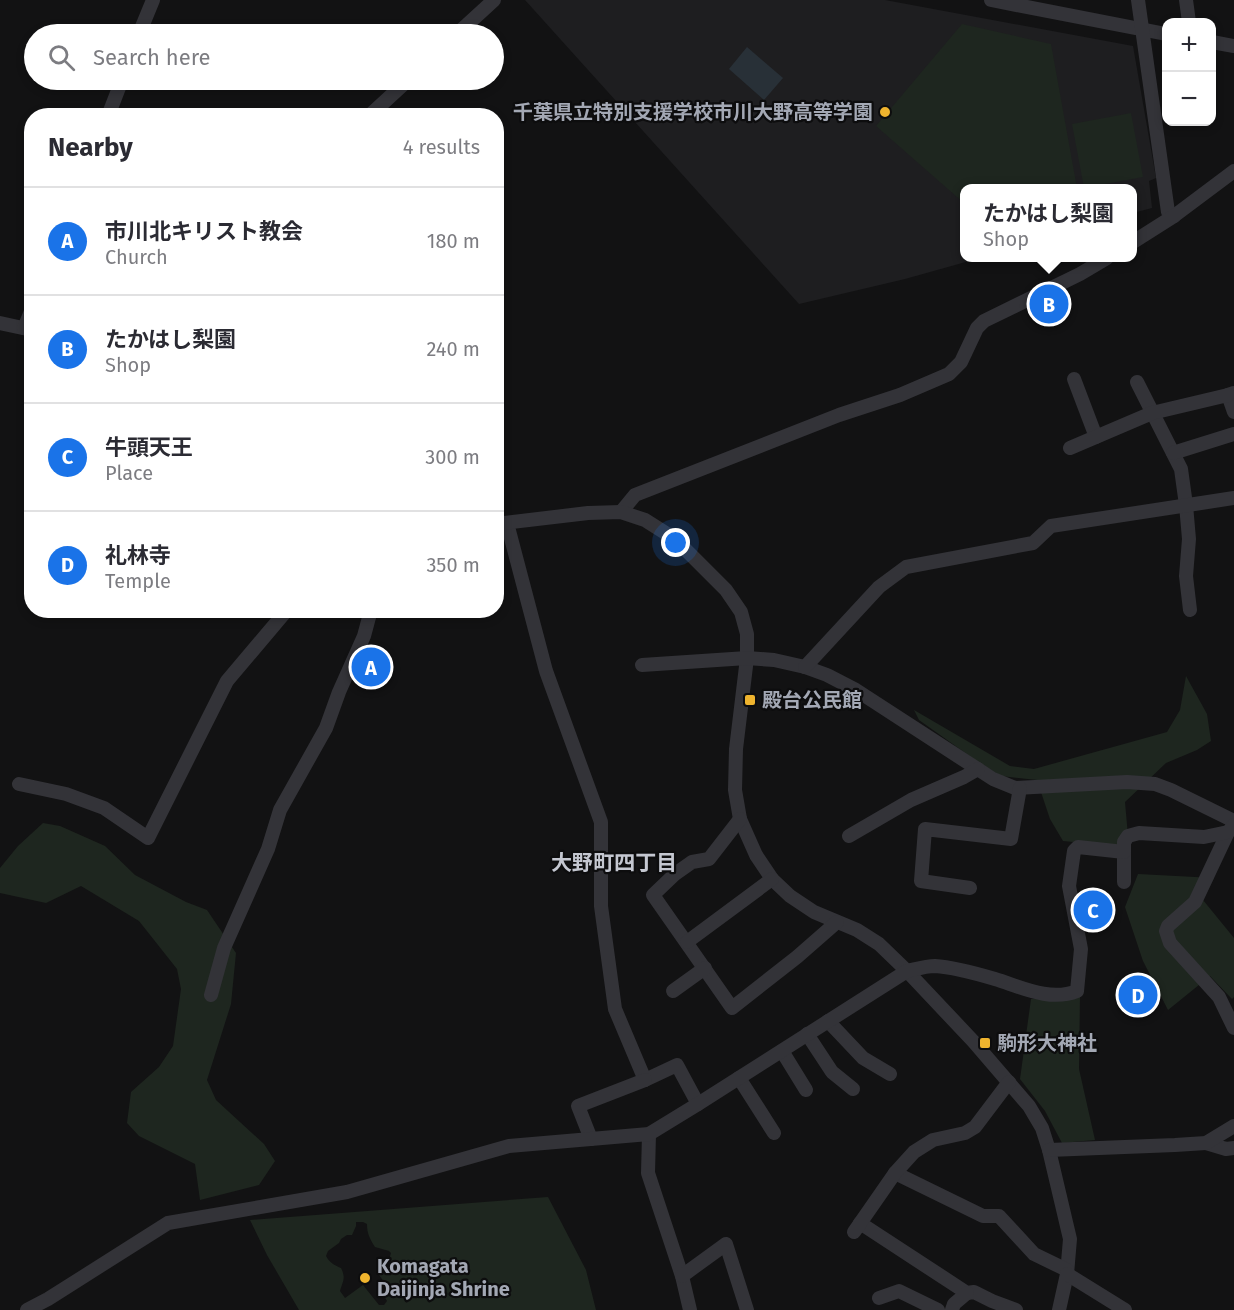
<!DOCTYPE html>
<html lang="en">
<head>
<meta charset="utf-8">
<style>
  :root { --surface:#fff; --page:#f7f7f7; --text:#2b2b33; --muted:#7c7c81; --line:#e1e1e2; --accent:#1a73e8 }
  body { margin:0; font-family:"Fira Sans","Noto Sans JP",sans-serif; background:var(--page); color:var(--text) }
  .controls { position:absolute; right:18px; top:18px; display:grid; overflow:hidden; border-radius:12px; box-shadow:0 3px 9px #0003 }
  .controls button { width:54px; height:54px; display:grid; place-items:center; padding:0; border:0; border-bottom:2px solid var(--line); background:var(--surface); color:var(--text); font:30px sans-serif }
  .you { position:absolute; left:676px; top:543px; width:21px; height:21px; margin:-15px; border:4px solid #fff; border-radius:50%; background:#1a73e8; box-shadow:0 0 0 9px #1a73e833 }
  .badge { display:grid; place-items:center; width:39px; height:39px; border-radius:50%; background:var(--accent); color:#fff; font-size:20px; font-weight:700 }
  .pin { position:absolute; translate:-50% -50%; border:3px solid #fff; box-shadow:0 2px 6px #0006 }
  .popup { position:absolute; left:960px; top:184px; width:177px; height:78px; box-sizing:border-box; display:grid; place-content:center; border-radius:12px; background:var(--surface); filter:drop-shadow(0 2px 4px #0005); font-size:20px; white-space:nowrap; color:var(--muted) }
  .popup b { font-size:22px; color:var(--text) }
  .popup::after { content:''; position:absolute; left:50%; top:100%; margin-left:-12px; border:12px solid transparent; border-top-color:var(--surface) }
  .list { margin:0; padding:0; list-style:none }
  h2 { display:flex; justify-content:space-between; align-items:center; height:78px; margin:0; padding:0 24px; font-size:26px }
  h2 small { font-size:20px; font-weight:400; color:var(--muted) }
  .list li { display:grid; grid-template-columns:39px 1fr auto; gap:18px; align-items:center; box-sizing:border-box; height:108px; padding:0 24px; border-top:2px solid var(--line) }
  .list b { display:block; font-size:22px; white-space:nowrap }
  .list p { margin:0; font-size:20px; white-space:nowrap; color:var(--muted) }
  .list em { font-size:20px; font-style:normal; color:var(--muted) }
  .icon { flex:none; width:33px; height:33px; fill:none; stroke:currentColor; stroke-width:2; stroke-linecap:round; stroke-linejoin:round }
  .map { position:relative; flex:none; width:1234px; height:1310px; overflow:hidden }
  .search { position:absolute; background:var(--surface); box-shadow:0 3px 9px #0003; left:24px; top:24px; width:480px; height:66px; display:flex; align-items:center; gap:15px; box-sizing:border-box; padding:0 21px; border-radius:33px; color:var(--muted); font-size:22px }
  .panel { position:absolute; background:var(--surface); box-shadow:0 3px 9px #0003; left:24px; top:108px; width:480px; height:510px; border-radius:24px }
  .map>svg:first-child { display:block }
  .built { fill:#1e1e20 }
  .green { fill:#1e261f; fill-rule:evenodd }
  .water { fill:#283037 }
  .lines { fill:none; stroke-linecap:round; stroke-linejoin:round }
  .minor { stroke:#333338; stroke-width:14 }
  .poi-dot { fill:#efb42e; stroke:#0d0d0e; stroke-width:2 }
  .labels { text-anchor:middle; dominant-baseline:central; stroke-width:4.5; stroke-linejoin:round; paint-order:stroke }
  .poi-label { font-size:20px; font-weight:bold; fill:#a3a8b4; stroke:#0d0d0e; text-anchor:start }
  .neighbourhood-label { font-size:21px; font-weight:bold; fill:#c4c7d0; stroke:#0d0d0e }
</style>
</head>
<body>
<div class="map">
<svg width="1234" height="1310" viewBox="0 0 1234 1310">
  <rect width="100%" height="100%" fill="#121213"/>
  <!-- built -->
  <path class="built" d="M 525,0 L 885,0 L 1133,46 L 1156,178 L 1149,181 L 1152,208 L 1133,213 L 1133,188 L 965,188 L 965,258 L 980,258 L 905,279 L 799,304 Z"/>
  <!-- green -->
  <g class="green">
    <path d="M 962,24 L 1051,44 L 1077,188 L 965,188 L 965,204 L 876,126 Z"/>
    <path d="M 1131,113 L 1143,177 L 1084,188 L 1072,124 Z"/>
    <path d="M 1186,676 L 1207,714 L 1211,741 L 1197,750 L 1166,763 L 1125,802 L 1128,836 L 1115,846 L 1063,841 L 1050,819 L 1037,780 L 1001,776 L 978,762 L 919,720 L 914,710 L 1010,766 L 1034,769 L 1167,732 L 1180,710 Z"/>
    <path d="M 43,823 L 60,826 L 105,846 L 135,875 L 186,902 L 207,910 L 236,953 L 231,1004 L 207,1080 L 216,1100 L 264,1144 L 275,1161 L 259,1185 L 200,1200 L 195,1164 L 139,1136 L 127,1123 L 131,1092 L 159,1067 L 173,1046 L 181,989 L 177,969 L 139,921 L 81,886 L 46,903 L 0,893 L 0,868 L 18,846 Z"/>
    <path d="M 1138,874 L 1214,878 L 1203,900 L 1234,938 L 1234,997 L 1232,999 L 1210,976 L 1168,1010 L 1143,961 L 1125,907 Z"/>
    <path d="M 1080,996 L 1079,1069 L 1095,1140 L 1062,1143 L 1045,1111 L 1020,1079 L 1031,999 Z"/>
    <path d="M 548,1197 L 586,1270 L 596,1310 L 299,1310 L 267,1255 L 250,1220 ZM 356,1222 L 363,1222 L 367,1224 C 367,1234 370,1239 375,1247 L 389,1251 L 391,1253 L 389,1260 C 382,1263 381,1267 379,1275 C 384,1281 386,1286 383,1294 L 387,1301 L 384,1305 L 379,1305 L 363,1285 L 345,1298 L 340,1291 C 343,1281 346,1278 341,1268 C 334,1265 330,1263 326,1256 L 328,1251 L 339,1243 L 341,1239 L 347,1235 L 352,1235 L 356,1226 Z"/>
  </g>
  <!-- water -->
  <path class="water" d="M 747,47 L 783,78 L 764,100 L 729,69 Z"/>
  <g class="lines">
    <!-- minor -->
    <g class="minor">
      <path d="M 991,0 L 1166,34"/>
      <path d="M 1138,0 L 1168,212 L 1174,216"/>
      <path d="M 1186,0 L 1189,22"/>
      <path d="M 139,34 L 153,0"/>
      <path d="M 457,34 L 494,0"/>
      <path d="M 1212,42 L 1234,46"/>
      <path d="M 108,116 L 122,80"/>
      <path d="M 369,116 L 408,80"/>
      <path d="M 1133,242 L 1174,216 L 1234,171"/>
      <path d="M 0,323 L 32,330"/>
      <path d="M 24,328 L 32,309"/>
      <path d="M 1074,379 L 1096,437"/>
      <path d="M 1137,382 L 1181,469 L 1186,505 L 1189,539 L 1186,576 L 1190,610"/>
      <path d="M 1234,393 L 1228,395 L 1234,412"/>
      <path d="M 1070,448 L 1152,413 L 1228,395"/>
      <path d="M 1173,453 L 1234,434"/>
      <path d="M 621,512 L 635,495 L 839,415 L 900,395 L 949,374 L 961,362 L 977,328 L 984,321 L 1080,274 L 1107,258"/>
      <path d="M 507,523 L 546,671 L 601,822 L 601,906 L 615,1009 L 645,1080 L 677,1065 L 698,1104"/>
      <path d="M 496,524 L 588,513 L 621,512 L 645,520 L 675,539 L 726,590 L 741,612 L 747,634 L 747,658 L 736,749 L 735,790 L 740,819 L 756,855 L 772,879 L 790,896 L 814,912 L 857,930 L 879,944 L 907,971 L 973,1041 L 1029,1106 L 1042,1128 L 1049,1150 L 1070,1239 L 1067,1274 L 1059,1310"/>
      <path d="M 642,665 L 747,658 L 774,660 L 805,667 L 827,675 L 856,690 L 993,779 L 1015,788 L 1127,782 L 1155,784 L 1171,790 L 1234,821"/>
      <path d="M 805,667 L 879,587 L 906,567 L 1033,543 L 1051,526 L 1234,498"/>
      <path d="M 19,784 L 66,794 L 104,808 L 148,838 L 227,681 L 287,610"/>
      <path d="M 740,819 L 709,859 L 692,862 L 675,874 L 653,895 L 732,1008 L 797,957 L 837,922"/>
      <path d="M 1228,832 L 1195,902 L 1168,926 L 1166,931 L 1170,943 L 1219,997 L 1234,1028"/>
      <path d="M 849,836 L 911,800 L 964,777 L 978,769"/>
      <path d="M 1124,882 L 1124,852"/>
      <path d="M 970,888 L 921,881 L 925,829 L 1011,839 L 1020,788"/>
      <path d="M 687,942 L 772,879"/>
      <path d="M 673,991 L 705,968"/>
      <path d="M 211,995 L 224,948 L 268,849 L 280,810 L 326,728 L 339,692 L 364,636 L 371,610"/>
      <path d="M 828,1021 L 863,1058 L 890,1074"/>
      <path d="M 807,1034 L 832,1072 L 853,1089"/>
      <path d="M 782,1051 L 806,1090"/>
      <path d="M 739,1078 L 774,1133"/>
      <path d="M 649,1134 L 648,1173 L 682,1276 L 690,1310"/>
      <path d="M 591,1139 L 578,1106 L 645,1080"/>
      <path d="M 1206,1143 L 1226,1149 L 1234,1148"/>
      <path d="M 1049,1150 L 1175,1145 L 1206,1143 L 1234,1126"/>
      <path d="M 895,1173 L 983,1216 L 999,1216 L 1034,1254 L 1067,1270"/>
      <path d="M 860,1223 L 967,1293 L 974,1292 L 992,1301 L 1016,1310"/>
      <path d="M 854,1232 L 895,1173 L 914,1152 L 933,1140 L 965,1133 L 975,1127 L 1009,1082"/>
      <path d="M 1067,1274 L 1125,1310"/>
      <path d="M 682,1276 L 726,1244 L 747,1310"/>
      <path d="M 879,1298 L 899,1291 L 938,1310"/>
      <path d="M 27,1310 L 48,1299 L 168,1223 L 347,1192 L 509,1146 L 649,1134 L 698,1104 L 907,971 C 916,969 926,966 935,966 C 952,967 978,974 995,979 C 1021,987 1050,1002 1077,991 L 1081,949 L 1069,886 L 1074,851 L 1078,847 L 1124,852 L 1124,842 L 1128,836 L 1139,833 L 1204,837 L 1228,832 L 1234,825"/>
      <path d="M 952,1310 L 954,1304 L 967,1293"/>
    </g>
  </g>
  <!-- markers -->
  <g class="poi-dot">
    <circle cx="885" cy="112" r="6"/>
    <rect x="744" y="694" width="12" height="12" rx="3"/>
    <rect x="979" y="1037" width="12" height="12" rx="3"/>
    <circle cx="365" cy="1278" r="6"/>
  </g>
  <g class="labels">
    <!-- poi labels -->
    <g class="poi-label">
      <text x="873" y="112" text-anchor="end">千葉県立特別支援学校市川大野高等学園</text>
      <text x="762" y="700">殿台公民館</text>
      <text x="997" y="1043">駒形大神社</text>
      <text x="377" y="1266">Komagata<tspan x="377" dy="23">Daijinja Shrine</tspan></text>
    </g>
    <!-- neighbourhood labels -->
    <g class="neighbourhood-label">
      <text x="614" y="863">大野町四丁目</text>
    </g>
  </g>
</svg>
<div class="controls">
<button>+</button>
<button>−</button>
</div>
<div class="you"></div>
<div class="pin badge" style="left:371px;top:667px">A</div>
<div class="pin badge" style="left:1049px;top:304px">B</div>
<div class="popup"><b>たかはし梨園</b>Shop</div>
<div class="pin badge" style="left:1093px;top:910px">C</div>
<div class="pin badge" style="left:1138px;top:995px">D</div>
<div class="search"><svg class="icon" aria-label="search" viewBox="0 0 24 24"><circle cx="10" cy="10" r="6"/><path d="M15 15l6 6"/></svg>Search here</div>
<section class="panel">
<h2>Nearby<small>4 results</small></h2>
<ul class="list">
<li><span class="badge">A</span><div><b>市川北キリスト教会</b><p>Church</p></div><em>180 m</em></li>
<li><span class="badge">B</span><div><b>たかはし梨園</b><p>Shop</p></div><em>240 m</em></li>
<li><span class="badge">C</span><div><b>牛頭天王</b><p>Place</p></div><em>300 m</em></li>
<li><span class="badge">D</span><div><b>礼林寺</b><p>Temple</p></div><em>350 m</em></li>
</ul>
</section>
</div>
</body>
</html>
